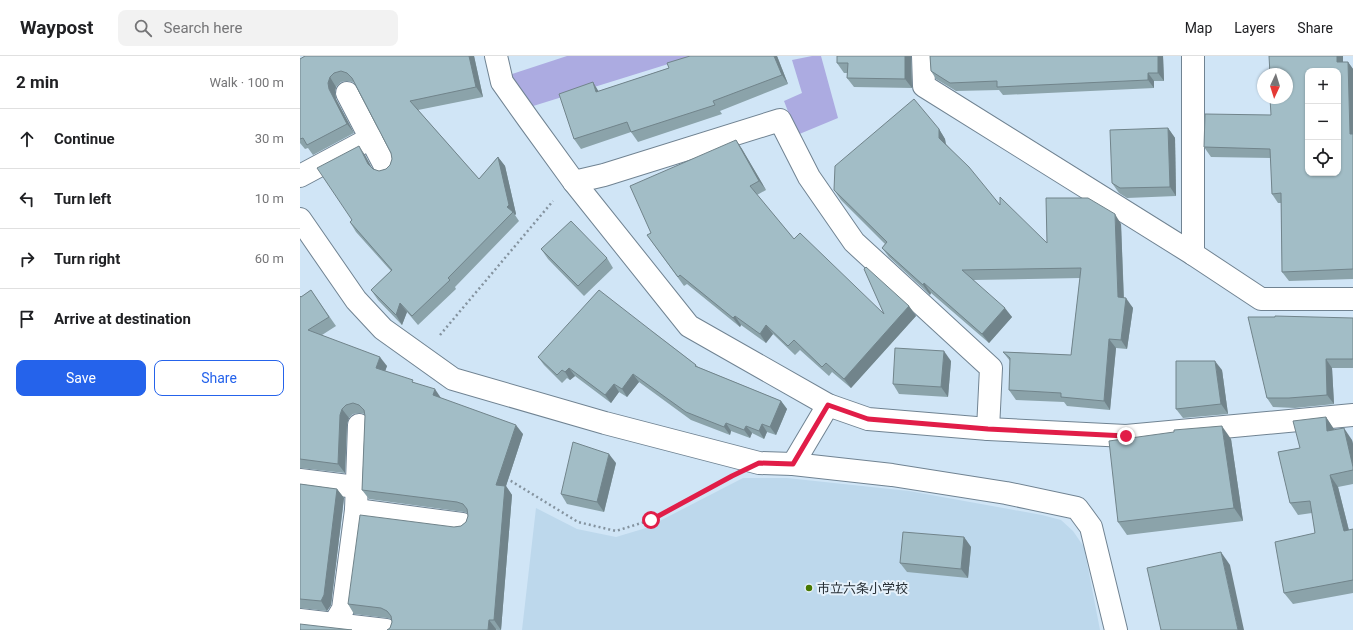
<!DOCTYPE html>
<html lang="en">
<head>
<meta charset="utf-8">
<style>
  :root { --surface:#fff; --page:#f2f2f2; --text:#202124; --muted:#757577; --line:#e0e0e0; --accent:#2563eb }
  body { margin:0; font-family:Roboto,"Noto Sans JP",sans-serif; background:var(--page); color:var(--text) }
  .controls { position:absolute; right:12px; top:12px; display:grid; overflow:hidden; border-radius:8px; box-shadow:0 1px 3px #0004 }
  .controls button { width:36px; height:36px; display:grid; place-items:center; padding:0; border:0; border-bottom:1px solid var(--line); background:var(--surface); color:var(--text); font:20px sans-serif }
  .compass { position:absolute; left:957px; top:12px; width:36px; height:36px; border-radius:50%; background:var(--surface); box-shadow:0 1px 3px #0004; rotate:184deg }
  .stop { position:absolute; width:12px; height:12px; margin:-9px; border:3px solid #e11d48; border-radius:50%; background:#fff }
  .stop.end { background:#e11d48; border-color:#fff; box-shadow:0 1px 4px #0008 }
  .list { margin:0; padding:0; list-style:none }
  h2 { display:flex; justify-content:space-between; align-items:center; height:52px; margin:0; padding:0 16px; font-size:17px }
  h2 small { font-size:13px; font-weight:400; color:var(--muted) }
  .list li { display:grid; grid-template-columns:26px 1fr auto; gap:12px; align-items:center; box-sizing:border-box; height:60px; padding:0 16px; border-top:1px solid var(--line) }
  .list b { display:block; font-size:15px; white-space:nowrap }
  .list em { font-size:13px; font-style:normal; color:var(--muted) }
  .actions { display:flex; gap:8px; padding:12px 16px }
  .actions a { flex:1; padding:9px 0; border:1px solid var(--accent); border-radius:8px; text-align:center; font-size:14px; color:var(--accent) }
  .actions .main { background:var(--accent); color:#fff }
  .icon { flex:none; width:22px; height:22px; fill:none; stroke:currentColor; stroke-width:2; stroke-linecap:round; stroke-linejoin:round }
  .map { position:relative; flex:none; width:1053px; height:574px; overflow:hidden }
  header { display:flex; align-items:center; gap:24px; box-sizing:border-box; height:56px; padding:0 20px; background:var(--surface); border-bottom:1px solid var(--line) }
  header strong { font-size:19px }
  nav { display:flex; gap:22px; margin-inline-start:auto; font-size:14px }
  .search { width:280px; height:36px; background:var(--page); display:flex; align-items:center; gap:10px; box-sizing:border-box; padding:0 14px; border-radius:8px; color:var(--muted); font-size:15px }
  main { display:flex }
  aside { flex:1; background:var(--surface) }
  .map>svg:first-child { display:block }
  .built { fill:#bdd8ec }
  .green { fill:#acabe1 }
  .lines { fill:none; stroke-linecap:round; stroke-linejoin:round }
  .minor-casing { stroke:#708392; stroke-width:24 }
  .path { stroke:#84939f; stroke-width:2.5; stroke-dasharray:2 3; stroke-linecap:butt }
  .minor { stroke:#fff; stroke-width:22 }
  .wall { fill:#8ba3aa }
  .shaded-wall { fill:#71848b }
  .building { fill:#a2bdc6; stroke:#71848b; fill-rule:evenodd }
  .route { stroke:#e11d48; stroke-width:5 }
  .poi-dot { fill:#477801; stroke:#e5f1fb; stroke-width:1.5 }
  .labels { text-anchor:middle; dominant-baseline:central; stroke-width:4; stroke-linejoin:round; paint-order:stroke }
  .poi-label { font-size:13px; fill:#262e34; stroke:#e5f1fb; text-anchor:start }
</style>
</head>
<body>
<header>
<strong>Waypost</strong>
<div class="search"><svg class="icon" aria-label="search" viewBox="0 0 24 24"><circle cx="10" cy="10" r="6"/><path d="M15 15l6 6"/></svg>Search here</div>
<nav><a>Map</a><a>Layers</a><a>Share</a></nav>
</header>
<main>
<aside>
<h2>2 min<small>Walk · 100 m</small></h2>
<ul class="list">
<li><svg class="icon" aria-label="ahead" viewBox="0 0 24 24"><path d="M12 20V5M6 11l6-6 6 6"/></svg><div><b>Continue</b></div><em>30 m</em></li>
<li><svg class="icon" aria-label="left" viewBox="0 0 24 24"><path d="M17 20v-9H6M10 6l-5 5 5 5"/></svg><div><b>Turn left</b></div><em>10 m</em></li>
<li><svg class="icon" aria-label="right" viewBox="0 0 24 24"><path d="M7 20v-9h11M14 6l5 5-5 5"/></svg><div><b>Turn right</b></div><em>60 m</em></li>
<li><svg class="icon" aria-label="arrive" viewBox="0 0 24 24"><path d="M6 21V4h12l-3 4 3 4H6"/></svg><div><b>Arrive at destination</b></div></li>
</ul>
<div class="actions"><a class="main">Save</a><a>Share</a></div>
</aside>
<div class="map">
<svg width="1053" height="574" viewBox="0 0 1053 574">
  <rect width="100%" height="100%" fill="#d0e5f6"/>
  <!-- built -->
  <path class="built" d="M 443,422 L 487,422 L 609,435 L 742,459 L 761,464 L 773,475 L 784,491 L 800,574 L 222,574 L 236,452 L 277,473 L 316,481 L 346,472 Z"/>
  <!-- green -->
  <g class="green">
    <path d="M 267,0 L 394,0 L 230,51 L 209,19 Z"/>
    <path d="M 512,0 L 521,0 L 538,62 L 497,79 L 484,45 L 502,37 L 492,4 Z"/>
  </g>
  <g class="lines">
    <defs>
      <g id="minor">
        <path d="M 196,0 L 202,26 L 229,64 L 274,126 L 389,270 L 528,349 L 568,363 L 688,373 L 826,380 L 1053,359"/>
        <path d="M 623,0 L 624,30 L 893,198 L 961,243 L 1053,243"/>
        <path d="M 893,0 L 893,198"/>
        <path d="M 47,37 L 86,112"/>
        <path d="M 0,120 L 71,82"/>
        <path d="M 274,126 L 304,119 L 480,64 L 509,121 L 554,186 L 691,312 L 688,373"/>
        <path d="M 0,163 L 56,244 L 83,273 L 153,323 L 305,367 L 459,407 L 493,408 L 592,419 L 706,437 L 777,452 L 791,471 L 816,574"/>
        <path d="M 493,408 L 528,349"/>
        <path d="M 0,424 L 56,431"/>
        <path d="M 56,454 L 162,468"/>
        <path d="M 0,564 L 86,574"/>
        <path d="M 34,568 L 43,553 L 56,454 L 59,369"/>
      </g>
    </defs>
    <!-- minor casing -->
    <use href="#minor" class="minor-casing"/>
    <!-- path -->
    <g class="path">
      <path d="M 140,279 L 253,145"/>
      <path d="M 206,423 L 211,425 L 278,466 L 316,475 L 351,464 L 419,427"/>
    </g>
    <!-- minor -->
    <use href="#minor" class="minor"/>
  </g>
  <!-- wall -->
  <g class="wall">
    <path d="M 5,0 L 174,0 L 183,41 L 118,54 L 179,123 L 198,101 L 205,110 L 216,158 L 215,159 L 219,165 L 155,231 L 156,233 L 118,269 L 107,256 L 102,269 L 78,244 L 71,234 L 91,215 L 56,176 L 50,166 L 52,164 L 65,99 L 72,112 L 73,113 L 79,115 L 86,113 L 90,109 L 92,103 L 91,97 L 54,27 L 53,26 L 47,25 L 41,26 L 36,31 L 35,36 L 36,43 L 54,77 L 13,99 L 8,92 L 5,93 L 0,87 L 0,3 Z"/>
    <path d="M 390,0 L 477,0 L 488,28 L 420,55 L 422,58 L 338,86 L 331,76 L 281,93 L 274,83 L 299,35 L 369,12 Z"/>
    <path d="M 611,0 L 612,32 L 554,31 L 547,22 L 547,17 L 544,17 L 537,7 Z"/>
    <path d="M 630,0 L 863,0 L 864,25 L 854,25 L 854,32 L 703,39 L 699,34 L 656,35 L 636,23 L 631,15 Z"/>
    <path d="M 1043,6 L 1048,6 L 1053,13 L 1053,223 L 989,225 L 982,216 L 981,147 L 978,147 L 972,138 L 971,102 L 911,101 L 904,91 L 971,59 Z"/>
    <path d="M 868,72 L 875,82 L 876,140 L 827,142 L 819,137 L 812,127 Z"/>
    <path d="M 639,73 L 645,83 L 646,88 L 700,149 L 747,187 L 821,168 L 824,242 L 833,252 L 827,293 L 816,292 L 810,354 L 767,350 L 764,346 L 716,344 L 709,334 L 710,305 L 703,296 L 771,299 L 780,222 L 673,224 L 712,261 L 689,287 L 631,237 L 630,239 L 589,201 L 582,192 L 585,188 L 541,144 L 534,134 Z"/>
    <path d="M 436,84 L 442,93 L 466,134 L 457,139 L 494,183 L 584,258 L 609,250 L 616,260 L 551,332 L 532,316 L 529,320 L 500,294 L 495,299 L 473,278 L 466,287 L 441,269 L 440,271 L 387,228 L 384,230 L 347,179 L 351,177 Z"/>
    <path d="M 241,193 L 307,202 L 313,212 L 284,240 L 248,203 Z"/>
    <path d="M 11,234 L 36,270 L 22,279 L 87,310 L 85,315 L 115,327 L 141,342 L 223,378 L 206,430 L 212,439 L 201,574 L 90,572 L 92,566 L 91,563 L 87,562 L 54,558 L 48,548 L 154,471 L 161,470 L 166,466 L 168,460 L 167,457 L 164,456 L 69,443 L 62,434 L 65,360 L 65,358 L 60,357 L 53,358 L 49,362 L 47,368 L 45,417 L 0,412 L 0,240 L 1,241 Z"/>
    <path d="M 1053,262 L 1053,312 L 1032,312 L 1034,348 L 995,352 L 973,351 L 967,342 Z"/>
    <path d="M 353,276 L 396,309 L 398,311 L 481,345 L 487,353 L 476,379 L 467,376 L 464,383 L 452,377 L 450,382 L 431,375 L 430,379 L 391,364 L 339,326 L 327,341 L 319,336 L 311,347 L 275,320 L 270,324 L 267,322 L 262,327 L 244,309 L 238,301 Z"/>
    <path d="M 651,305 L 648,341 L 599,338 L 593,328 Z"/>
    <path d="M 922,314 L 928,358 L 883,362 L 876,353 Z"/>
    <path d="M 1026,361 L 1034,374 L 1052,384 L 1053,388 L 1053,428 L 1038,431 L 1049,474 L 1053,473 L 1053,537 L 993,548 L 984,537 L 1015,477 L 1012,457 L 998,459 L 990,447 L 1000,392 Z"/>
    <path d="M 931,383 L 943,465 L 827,479 L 818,466 Z"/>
    <path d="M 316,407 L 304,456 L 267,448 L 261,438 Z"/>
    <path d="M 0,428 L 37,433 L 44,442 L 31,549 L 27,555 L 0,552 Z"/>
    <path d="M 664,481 L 671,491 L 668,522 L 607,516 L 600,507 Z"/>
  </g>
  <!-- shaded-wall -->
  <g class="shaded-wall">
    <path d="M 169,0 L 174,0 L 183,41 L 176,31 Z"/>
    <path d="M 474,0 L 477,0 L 488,28 L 482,19 Z"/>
    <path d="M 605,0 L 611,0 L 612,32 L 605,23 Z"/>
    <path d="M 858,0 L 863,0 L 864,25 L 858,17 Z"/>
    <path d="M 1037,0 L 1043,0 L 1043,16 L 1037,6 Z"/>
    <path d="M 1048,6 L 1053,13 L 1053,82 L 1050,78 Z"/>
    <path d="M 848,17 L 854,25 L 854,32 L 848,24 Z"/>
    <path d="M 30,21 L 36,31 L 35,36 L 36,43 L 54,77 L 47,68 L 29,33 L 28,27 Z"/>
    <path d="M 293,26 L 299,36 L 296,36 Z"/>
    <path d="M 868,72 L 875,82 L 876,140 L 870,131 Z"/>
    <path d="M 639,73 L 645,83 L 646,91 L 639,82 Z"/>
    <path d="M 436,84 L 442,93 L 466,134 L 459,125 Z"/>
    <path d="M 59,90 L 65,99 L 75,118 L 68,108 Z"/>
    <path d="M 198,101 L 205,110 L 216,158 L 215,159 L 213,156 L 207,151 Z"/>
    <path d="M 815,158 L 821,168 L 824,251 L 818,241 Z"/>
    <path d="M 624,227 L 631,237 L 630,239 L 623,229 Z"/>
    <path d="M 826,242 L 833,252 L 827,293 L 821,284 Z"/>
    <path d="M 100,247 L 107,256 L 102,269 L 96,259 Z"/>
    <path d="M 609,250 L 616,260 L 551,332 L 544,323 Z"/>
    <path d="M 705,252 L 712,261 L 689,287 L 682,278 Z"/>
    <path d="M 435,260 L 441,269 L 440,271 L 433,262 Z"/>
    <path d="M 466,269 L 473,278 L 466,287 L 460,278 Z"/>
    <path d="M 809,283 L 816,292 L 810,354 L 804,345 Z"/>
    <path d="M 644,295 L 651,305 L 648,341 L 641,331 Z"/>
    <path d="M 80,301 L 87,310 L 83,321 L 76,312 Z"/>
    <path d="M 1026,303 L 1032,312 L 1034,348 L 1027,339 Z"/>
    <path d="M 915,305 L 922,314 L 928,358 L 921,348 Z"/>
    <path d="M 269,312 L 275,320 L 270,324 L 265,316 Z"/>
    <path d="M 333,318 L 339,326 L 327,341 L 322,333 Z"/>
    <path d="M 314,328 L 319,336 L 311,347 L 305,339 Z"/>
    <path d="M 135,333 L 141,342 L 140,349 L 133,339 Z"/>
    <path d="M 481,345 L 487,353 L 476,379 L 470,371 Z"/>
    <path d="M 42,353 L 49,362 L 47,368 L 45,417 L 38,408 L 40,359 Z"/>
    <path d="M 1026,361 L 1034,373 L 1035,387 L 1027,375 Z"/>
    <path d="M 426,367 L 431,375 L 430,379 L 424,371 Z"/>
    <path d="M 462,368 L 467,376 L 464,383 L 459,375 Z"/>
    <path d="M 216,369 L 223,378 L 206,430 L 212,439 L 201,574 L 194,564 L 196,429 Z"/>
    <path d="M 446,370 L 452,377 L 450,382 L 444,374 Z"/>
    <path d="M 922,370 L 931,383 L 943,465 L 934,452 Z"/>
    <path d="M 1044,372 L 1052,384 L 1053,388 L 1053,411 Z"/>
    <path d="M 309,398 L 316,407 L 304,456 L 297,446 Z"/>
    <path d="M 1030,419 L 1038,431 L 1052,487 L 1044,475 Z"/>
    <path d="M 37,433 L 44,442 L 31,549 L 27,555 L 21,545 Z"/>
    <path d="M 664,481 L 671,491 L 668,522 L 661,513 Z"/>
    <path d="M 921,496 L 930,509 L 944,574 L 938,574 Z"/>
    <path d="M 189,564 L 196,573 L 196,574 L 188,574 Z"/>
  </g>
  <!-- building -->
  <g class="building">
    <path d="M 5,0 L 169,0 L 176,31 L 110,45 L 179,123 L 198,101 L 209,149 L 207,151 L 213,156 L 148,222 L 150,224 L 112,260 L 100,247 L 96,259 L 71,234 L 92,214 L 50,166 L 52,164 L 17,112 L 59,90 L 68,108 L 73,113 L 79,115 L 86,113 L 90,109 L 92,103 L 91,97 L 52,22 L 47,17 L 41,15 L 34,17 L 30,21 L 28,27 L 29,33 L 47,68 L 7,89 L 3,82 L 0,83 L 0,3 Z"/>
    <path d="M 390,0 L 474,0 L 482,19 L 413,45 L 415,49 L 331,76 L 327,66 L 274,83 L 259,38 L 293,26 L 296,36 L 369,12 L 367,7 Z"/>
    <path d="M 537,0 L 605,0 L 605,23 L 547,22 L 548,7 L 537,7 Z"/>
    <path d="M 630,0 L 858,0 L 858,17 L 848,17 L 848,24 L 697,31 L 697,25 L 650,27 L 631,15 Z"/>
    <path d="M 969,0 L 1037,0 L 1037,6 L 1048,6 L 1050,78 L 1053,78 L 1053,213 L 982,216 L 981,137 L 972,138 L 970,93 L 904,91 L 905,58 L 971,59 L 970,42 L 987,42 L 987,18 L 970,18 ZM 1008,15 L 1038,15 L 1038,117 L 1008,117 Z"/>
    <path d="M 614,43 L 639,73 L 639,82 L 669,111 L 700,149 L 700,141 L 747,187 L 746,142 L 788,142 L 815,158 L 818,241 L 826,242 L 821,284 L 809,283 L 804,345 L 761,341 L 761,337 L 709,334 L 710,302 L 703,296 L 771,299 L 781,212 L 662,214 L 705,252 L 682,278 L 624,227 L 623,229 L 582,192 L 587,186 L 534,134 L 535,110 Z"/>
    <path d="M 868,72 L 870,131 L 820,132 L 812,127 L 810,74 Z"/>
    <path d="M 436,84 L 459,125 L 450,130 L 494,183 L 500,177 L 584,258 L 564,213 L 566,211 L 609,250 L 544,323 L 526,307 L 522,311 L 494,284 L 488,290 L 466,269 L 460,278 L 435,260 L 433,262 L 380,219 L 378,221 L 347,179 L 351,177 L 330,130 Z"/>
    <path d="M 271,165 L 307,202 L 278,230 L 241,193 Z"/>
    <path d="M 11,234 L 29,261 L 8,274 L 80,301 L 76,312 L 113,324 L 112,326 L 135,333 L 133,339 L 216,369 L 196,429 L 205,430 L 194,564 L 189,564 L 188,574 L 87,574 L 90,572 L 92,566 L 91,560 L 87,555 L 81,552 L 48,548 L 60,459 L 154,471 L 161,470 L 166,466 L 168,460 L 167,453 L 163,448 L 157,446 L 62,434 L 65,360 L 64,354 L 59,349 L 53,347 L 46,349 L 42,353 L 40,359 L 38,408 L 0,403 L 0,240 L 1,241 Z"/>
    <path d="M 299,234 L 353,276 L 396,309 L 395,310 L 481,345 L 470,371 L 462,368 L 459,375 L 446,370 L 444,374 L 426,367 L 424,371 L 386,356 L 333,318 L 322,333 L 314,328 L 305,339 L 269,312 L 265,316 L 262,314 L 257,319 L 238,301 Z"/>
    <path d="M 975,260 L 1053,262 L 1053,303 L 1026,303 L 1027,339 L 989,342 L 967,342 L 948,261 L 975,261 Z"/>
    <path d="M 595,292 L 644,295 L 641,331 L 593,328 Z"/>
    <path d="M 876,305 L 915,305 L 921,348 L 876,353 Z"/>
    <path d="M 1026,361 L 1027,375 L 1044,372 L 1053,411 L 1053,414 L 1030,419 L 1044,475 L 1053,473 L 1053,524 L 984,537 L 975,486 L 1015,477 L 1010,445 L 990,447 L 978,396 L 1000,392 L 993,365 Z"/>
    <path d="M 922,370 L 934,452 L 818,466 L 809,385 L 874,376 L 874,374 Z"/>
    <path d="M 273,386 L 309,398 L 297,446 L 261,438 Z"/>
    <path d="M 0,428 L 37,433 L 24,539 L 21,545 L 0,543 Z"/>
    <path d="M 603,476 L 664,481 L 661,513 L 600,507 Z"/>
    <path d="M 921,496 L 938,574 L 861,574 L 847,512 Z"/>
    <path d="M 0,568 L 52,574 L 0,574 Z"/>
  </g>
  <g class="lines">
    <!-- route -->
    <path class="route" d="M 351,464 L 432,420 L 459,407 L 493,408 L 528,349 L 568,363 L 688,373 L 826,380"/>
  </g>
  <!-- markers -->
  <circle class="poi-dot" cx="509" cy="532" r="4"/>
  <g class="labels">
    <!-- poi labels -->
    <g class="poi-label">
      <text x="517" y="532">市立六条小学校</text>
    </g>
  </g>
</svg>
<div class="controls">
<button>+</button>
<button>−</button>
<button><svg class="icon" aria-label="locate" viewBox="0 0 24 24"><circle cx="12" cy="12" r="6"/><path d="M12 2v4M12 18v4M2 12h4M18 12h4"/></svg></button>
</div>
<svg class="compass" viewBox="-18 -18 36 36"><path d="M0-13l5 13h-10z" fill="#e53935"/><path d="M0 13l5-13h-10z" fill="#757577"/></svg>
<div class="stop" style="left:351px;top:464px"></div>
<div class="stop end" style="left:826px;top:380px"></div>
</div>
</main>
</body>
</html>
